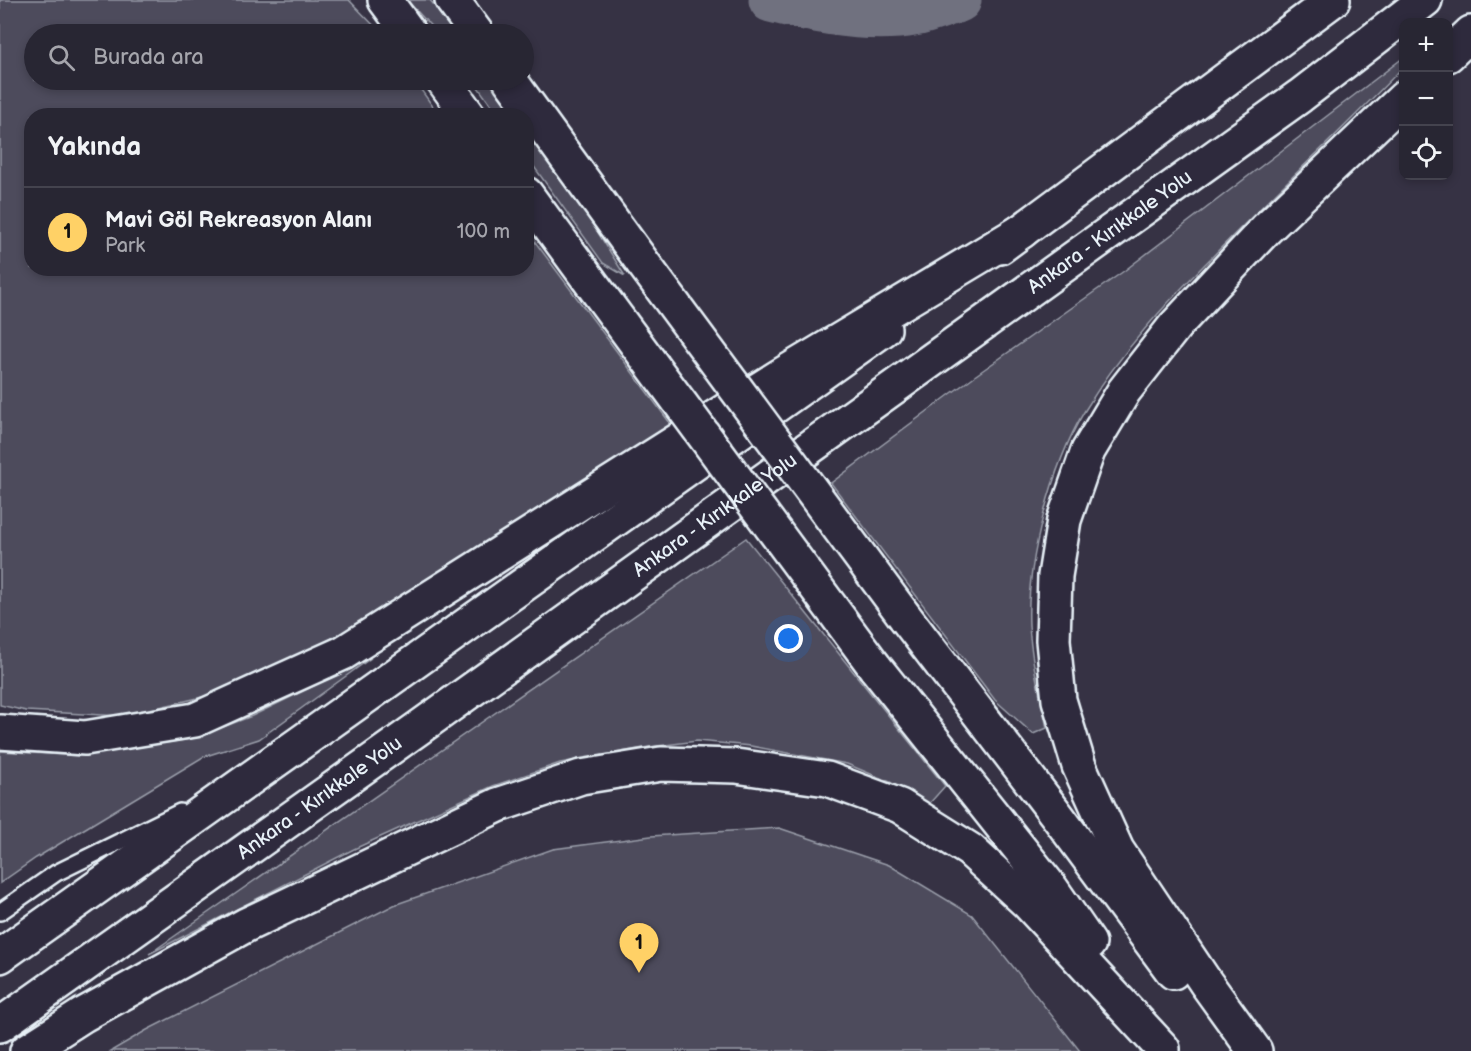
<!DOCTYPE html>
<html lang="tr">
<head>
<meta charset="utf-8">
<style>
  :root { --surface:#282633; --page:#34323f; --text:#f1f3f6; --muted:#a5a5ac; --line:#44434e; --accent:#ffd166 }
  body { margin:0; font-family:"Balsamiq Sans",sans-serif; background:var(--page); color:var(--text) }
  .controls { position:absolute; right:18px; top:18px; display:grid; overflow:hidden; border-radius:12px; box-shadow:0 3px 9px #0003 }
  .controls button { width:54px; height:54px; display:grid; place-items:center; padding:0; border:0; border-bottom:2px solid var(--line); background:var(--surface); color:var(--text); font:30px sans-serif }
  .you { position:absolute; left:789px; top:639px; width:21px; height:21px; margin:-15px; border:4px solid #fff; border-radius:50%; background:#1a73e8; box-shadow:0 0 0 9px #1a73e833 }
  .badge { display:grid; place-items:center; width:39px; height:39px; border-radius:50%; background:var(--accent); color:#111; font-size:20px; font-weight:700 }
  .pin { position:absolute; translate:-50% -50px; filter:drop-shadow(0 2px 3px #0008) }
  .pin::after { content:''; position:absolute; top:32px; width:21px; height:18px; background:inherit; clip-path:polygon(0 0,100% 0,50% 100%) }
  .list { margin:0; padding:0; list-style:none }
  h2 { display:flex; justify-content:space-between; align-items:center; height:78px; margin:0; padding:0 24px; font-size:26px }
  h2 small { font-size:20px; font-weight:400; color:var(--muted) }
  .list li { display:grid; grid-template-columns:39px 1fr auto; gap:18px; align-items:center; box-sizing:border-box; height:90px; padding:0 24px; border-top:2px solid var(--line) }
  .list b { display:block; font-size:22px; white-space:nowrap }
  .list p { margin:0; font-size:20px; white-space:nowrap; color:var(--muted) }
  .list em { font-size:20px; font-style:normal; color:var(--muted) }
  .icon { flex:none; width:33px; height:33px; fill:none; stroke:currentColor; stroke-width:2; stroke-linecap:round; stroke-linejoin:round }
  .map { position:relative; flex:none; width:1471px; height:1051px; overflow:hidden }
  .search { position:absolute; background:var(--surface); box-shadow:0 3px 9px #0003; left:24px; top:24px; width:510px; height:66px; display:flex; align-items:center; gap:15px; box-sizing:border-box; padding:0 21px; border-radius:33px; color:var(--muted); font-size:22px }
  .panel { position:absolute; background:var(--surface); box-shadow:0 3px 9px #0003; left:24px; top:108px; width:510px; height:168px; border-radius:24px }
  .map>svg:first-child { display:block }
  .green { fill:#4d4b5c; stroke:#9a9eaa; stroke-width:1.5 }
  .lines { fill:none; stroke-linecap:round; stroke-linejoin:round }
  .river { stroke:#70717f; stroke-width:45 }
  .service-casing { stroke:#e8f1f8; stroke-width:20 }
  .trunk-casing { stroke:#e8f1f8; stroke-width:38 }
  .motorway-casing { stroke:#e8f1f8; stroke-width:38 }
  .service { stroke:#2f2a3d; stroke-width:15 }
  .trunk { stroke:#2f2a3d; stroke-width:33 }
  .motorway { stroke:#2f2a3d; stroke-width:33 }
  .motorway-bridge-casing { stroke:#e8f1f8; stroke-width:38; stroke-linecap:butt }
  .motorway-bridge { stroke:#2f2a3d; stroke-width:33 }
  .labels { text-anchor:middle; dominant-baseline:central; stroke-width:4.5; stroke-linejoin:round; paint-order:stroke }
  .street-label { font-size:20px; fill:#e8f1f8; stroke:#2f2a3d }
</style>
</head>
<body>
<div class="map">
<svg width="1471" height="1051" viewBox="0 0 1471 1051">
  <rect width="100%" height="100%" fill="#363244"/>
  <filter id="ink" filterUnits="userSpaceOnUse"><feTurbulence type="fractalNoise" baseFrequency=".0167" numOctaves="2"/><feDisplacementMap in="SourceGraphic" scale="12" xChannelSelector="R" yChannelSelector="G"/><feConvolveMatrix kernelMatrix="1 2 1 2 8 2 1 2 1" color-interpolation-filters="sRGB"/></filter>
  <g filter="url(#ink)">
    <!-- green -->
    <g class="green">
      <path d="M 0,0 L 349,0 L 382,34 L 34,34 L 34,80 L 414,80 L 439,115 L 32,116 L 32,268 L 526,268 L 527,231 L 673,427 L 360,624 L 227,691 L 122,716 L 26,711 L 0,705 Z"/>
      <path d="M 407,0 L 430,0 L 457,34 L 438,34 Z"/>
      <path d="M 1403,58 L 1403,67 C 1342,131 1276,191 1214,255 C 1166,303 1119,354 1084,412 C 1052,465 1026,563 1029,625 C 1031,660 1040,694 1047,728 L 1033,734 L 995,700 L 831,483 L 976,375 L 1124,271 Z"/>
      <path d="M 473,80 L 491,80 L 517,115 L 498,115 Z"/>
      <path d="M 526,128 L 579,202 L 625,276 L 603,263 L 527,157 Z"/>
      <path d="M 746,538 L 945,786 L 928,805 L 890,782 L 847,764 L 751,746 L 697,741 L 649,747 L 560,763 L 493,786 L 354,849 L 149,954 Z"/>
      <path d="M 371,658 L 259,739 L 203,757 L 36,858 L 0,883 L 0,751 L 80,756 L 191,739 L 252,716 Z"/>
      <path d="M 779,828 L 889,865 L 972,915 L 1080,1051 L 111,1051 L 147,1030 L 394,905 L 553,849 L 651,836 Z"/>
    </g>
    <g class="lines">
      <!-- river -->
      <path class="river" d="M 771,0 C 813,11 872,22 914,14 C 930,11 945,4 959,0"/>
      <defs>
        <path id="service" d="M 0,912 L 56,873 L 180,812"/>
        <g id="trunk">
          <path d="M 1000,247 L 1333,0"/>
          <path d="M 0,956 L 884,329"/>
          <path id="s1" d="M 0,1025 L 420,727 L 1300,96 L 1425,0"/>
        </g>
        <g id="motorway">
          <path d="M 385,0 L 410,34"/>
          <path d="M 452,0 L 477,34"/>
          <path d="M 1448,55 L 1471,33"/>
          <path d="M 443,80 L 469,116"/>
          <path d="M 510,80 L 643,263"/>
          <path d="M 526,194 L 587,277"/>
          <path d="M 905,617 L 1056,814 L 1173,972"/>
          <path d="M 875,667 L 1051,888 L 1089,943"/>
          <path d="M 0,732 L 85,738 L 195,720 L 343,653 L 780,376 L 1022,231"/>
          <path d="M 27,1051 L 83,1015 L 246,925 L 498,805 L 581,777 L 661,764 L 736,766 L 827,779 L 900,806 L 970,850 L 1028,903 L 1163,1049"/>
          <path d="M 1255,1051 L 1206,983 L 1117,850 L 1079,766 L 1059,700 L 1053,640 L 1055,576 L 1064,520 L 1088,451 L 1124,391 L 1175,326 L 1266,229 L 1404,98"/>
        </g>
      </defs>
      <!-- service casing -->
      <use href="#service" class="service-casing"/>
      <!-- trunk casing -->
      <use href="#trunk" class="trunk-casing"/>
      <!-- motorway casing -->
      <use href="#motorway" class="motorway-casing"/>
      <!-- service -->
      <use href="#service" class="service"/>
      <!-- trunk -->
      <use href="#trunk" class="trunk"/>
      <!-- motorway -->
      <use href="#motorway" class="motorway"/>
      <defs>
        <g id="motorway-bridge">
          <path d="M 643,263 L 905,617"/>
          <path d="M 587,277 L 875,667"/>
        </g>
      </defs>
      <!-- motorway-bridge casing -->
      <use href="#motorway-bridge" class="motorway-bridge-casing"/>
      <!-- motorway-bridge -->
      <use href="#motorway-bridge" class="motorway-bridge"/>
    </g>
  </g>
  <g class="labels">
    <!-- street labels -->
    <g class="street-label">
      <text stroke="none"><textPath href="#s1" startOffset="1364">Ankara - Kırıkkale Yolu</textPath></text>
      <text stroke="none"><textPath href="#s1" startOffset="878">Ankara - Kırıkkale Yolu</textPath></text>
      <text stroke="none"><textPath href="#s1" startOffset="392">Ankara - Kırıkkale Yolu</textPath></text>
    </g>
  </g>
</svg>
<div class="controls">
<button>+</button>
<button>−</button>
<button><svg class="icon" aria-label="locate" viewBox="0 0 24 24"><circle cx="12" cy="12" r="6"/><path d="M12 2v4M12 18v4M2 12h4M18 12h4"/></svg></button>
</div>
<div class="you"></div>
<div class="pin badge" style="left:639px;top:973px">1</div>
<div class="search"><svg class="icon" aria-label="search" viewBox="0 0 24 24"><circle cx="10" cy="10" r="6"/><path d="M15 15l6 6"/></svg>Burada ara</div>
<section class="panel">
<h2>Yakında<small></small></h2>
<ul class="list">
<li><span class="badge">1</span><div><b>Mavi Göl Rekreasyon Alanı</b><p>Park</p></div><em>100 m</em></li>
</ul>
</section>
</div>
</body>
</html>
